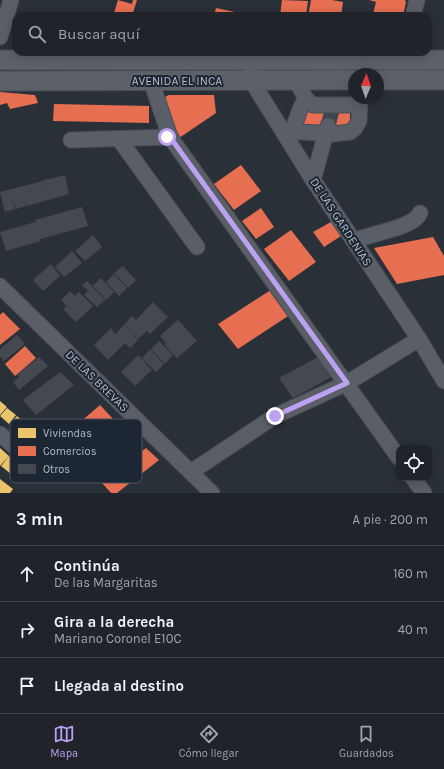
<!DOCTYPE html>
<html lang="es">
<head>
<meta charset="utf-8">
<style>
  :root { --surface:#20242a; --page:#282c32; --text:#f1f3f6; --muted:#a2a4a8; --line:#3d4147; --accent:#bca0f2 }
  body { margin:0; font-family:Karla,sans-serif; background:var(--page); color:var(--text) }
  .controls { position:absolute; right:12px; bottom:12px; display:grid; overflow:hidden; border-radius:8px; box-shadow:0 2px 10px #0003 }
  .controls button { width:36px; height:36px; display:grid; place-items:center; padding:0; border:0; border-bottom:1px solid var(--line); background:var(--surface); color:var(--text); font:20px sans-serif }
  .compass { position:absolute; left:348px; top:68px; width:36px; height:36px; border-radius:50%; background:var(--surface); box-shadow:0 2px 10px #0003; rotate:2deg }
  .stop { position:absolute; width:12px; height:12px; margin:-9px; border:3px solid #bca0f2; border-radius:50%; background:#fff }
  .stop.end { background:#bca0f2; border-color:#fff; box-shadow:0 1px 4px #0008 }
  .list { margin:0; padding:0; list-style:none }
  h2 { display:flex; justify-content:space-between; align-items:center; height:52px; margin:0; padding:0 16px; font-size:17px }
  h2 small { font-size:13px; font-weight:400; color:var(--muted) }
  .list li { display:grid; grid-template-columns:26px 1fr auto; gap:12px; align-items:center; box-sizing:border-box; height:56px; padding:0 16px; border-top:1px solid var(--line) }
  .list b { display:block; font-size:15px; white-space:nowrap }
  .list p { margin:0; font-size:13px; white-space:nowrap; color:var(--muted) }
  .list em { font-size:13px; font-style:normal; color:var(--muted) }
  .icon { flex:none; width:22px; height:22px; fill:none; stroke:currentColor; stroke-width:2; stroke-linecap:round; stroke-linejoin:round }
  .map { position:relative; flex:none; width:444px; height:493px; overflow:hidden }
  .search { position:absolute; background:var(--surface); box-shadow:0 2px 10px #0003; left:12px; right:12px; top:12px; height:44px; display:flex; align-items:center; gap:10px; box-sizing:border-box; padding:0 14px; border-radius:12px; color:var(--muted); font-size:15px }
  .sheet { height:220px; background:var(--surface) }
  nav { display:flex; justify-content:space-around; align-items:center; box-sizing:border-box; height:56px; border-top:1px solid var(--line); background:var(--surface); font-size:11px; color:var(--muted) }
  nav a { display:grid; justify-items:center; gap:2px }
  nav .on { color:var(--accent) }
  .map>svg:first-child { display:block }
  .homes { fill:#e9c46a }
  .shops { fill:#e76f51 }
  .building { fill:#444950 }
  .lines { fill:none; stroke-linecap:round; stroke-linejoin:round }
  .minor-tunnel { stroke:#3f454e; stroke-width:15; stroke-dasharray:15 8; stroke-linecap:butt }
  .minor-casing { stroke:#484c53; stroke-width:17 }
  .major-casing { stroke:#484c55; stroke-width:21 }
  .minor { stroke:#5a5e66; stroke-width:15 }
  .major { stroke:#5c6168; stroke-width:19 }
  .route { stroke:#bca0f2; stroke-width:5 }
  .labels { text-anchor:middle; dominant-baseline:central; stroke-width:4; stroke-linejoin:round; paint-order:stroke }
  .street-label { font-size:12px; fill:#b4bcc9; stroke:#1d2633 }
  .key { fill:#1d2633; stroke:#4a5360; stroke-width:1 }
  .key-label { font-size:11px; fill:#b4bcc9 }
</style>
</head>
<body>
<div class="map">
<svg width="444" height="493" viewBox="0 0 444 493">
  <rect width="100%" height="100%" fill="#2a3038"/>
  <!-- homes -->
  <g class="homes">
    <path d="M 0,401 L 7,407 L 0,415 Z"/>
    <path d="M 7,408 L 16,415 L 9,424 L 0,416 Z"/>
    <path d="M 17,416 L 26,424 L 19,432 L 10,424 Z"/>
    <path d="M 0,448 L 9,456 L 0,466 Z"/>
    <path d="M 9,456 L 19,464 L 11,474 L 1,466 Z"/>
    <path d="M 0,479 L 13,489 L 10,493 L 0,493 Z"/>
  </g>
  <!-- shops -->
  <g class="shops">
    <path d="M 118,0 L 132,4 L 133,0 L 137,0 L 132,16 L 113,16 Z"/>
    <path d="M 282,0 L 308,1 L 306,16 L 280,16 Z"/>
    <path d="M 311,0 L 332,0 L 343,2 L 341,16 L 308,16 Z"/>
    <path d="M 369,0 L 405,0 L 406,2 L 403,16 L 364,16 L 365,12 L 373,14 L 376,2 Z"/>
    <path d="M 216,8 L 249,15 L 249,16 L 214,16 Z"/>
    <path d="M 182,12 L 196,15 L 196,16 L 181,16 Z"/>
    <rect x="13" y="39" width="3" height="7"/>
    <path d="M 0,92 L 35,95 L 38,103 L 10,109 L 7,103 L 0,105 Z"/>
    <path d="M 169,95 L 214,95 L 216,113 L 179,138 L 175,133 L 164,104 L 165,97 Z"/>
    <path d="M 54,104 L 149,106 L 149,123 L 53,121 Z"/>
    <path d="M 350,109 L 350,126 L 302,128 L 301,112 Z"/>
    <path d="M 241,165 L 261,191 L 234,210 L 214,184 Z"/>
    <path d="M 261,208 L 274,227 L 256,239 L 242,221 Z"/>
    <path d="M 331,222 L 341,236 L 324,247 L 313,232 Z"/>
    <path d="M 291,230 L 316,262 L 289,281 L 264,249 Z"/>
    <path d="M 433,237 L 444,256 L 444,275 L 397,284 L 374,248 Z"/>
    <path d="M 274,288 L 291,314 L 238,349 L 218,324 Z"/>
    <path d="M 3,312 L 20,329 L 0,345 L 0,315 Z"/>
    <path d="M 25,346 L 36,358 L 15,376 L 5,364 Z"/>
    <path d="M 100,405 L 114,420 L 86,445 L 71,430 Z"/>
    <path d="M 146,448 L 159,460 L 117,493 L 111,493 L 102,483 Z"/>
  </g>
  <!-- building -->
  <g class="building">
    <path d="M 65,175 L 69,194 L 27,206 L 24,198 L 26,206 L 16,209 L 12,196 L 15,209 L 5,212 L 0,192 L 43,181 L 47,196 L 43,180 L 54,178 L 56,183 L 54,178 Z"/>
    <path d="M 82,207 L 88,226 L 40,239 L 41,241 L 6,251 L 0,232 L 35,222 L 37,231 L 35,220 Z"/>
    <path d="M 93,235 L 102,247 L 85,261 L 75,251 Z"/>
    <path d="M 72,251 L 82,263 L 64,277 L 55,267 Z"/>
    <path d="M 51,264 L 60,276 L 43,291 L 33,280 Z"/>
    <path d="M 123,266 L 136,280 L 128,288 L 114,273 Z"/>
    <path d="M 114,274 L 127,288 L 119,296 L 106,282 Z"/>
    <path d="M 101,278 L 114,292 L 106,300 L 93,286 Z"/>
    <path d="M 87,281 L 105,300 L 97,307 L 84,295 L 88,291 L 82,285 Z"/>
    <path d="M 70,291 L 75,296 L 79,292 L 93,306 L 76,322 L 63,309 L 67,306 L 61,300 Z"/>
    <path d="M 153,302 L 168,317 L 150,334 L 147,331 L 138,339 L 124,325 L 132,316 L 136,320 Z"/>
    <path d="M 178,320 L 197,341 L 177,358 L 164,344 L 166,343 L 160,336 Z"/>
    <path d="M 124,325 L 138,340 L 130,348 L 125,343 L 108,360 L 94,345 L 111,328 L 115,334 Z"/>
    <path d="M 17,335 L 25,344 L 4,361 L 0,356 L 0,349 Z"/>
    <path d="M 159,341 L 173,355 L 165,364 L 151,349 Z"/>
    <path d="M 150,349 L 164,364 L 156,372 L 142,358 Z"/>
    <path d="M 138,355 L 152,370 L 135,386 L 121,372 Z"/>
    <path d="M 320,356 L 335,375 L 293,398 L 279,378 Z"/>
    <path d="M 39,357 L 48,366 L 19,390 L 13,382 L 19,377 L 17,375 Z"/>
    <path d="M 60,372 L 74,385 L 36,415 L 23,400 Z"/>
  </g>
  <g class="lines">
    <!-- minor-tunnel -->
    <path class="minor-tunnel" d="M 328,126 L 332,110"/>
    <defs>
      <g id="minor">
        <path d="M 413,16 L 417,0"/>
        <path d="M 0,37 L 11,0"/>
        <path d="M 251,72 L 251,80 L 313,180 L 419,339 L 444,381"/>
        <path d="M 296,80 L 306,99 L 313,105 L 349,105 L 356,104 L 361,98"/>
        <path d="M 151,81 L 170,137 L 399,458"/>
        <path d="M 283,131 L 334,134 L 350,132 L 355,128 L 359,121 L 360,101"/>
        <path d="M 292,131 L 301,107 L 306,99"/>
        <path d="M 119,139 L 197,247"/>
        <path d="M 71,140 L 170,137"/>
        <path d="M 313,180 L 328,126"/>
        <path d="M 354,241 C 369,233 413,229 420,213"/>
        <path d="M 0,286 L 212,493"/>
        <path d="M 0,434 L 36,466"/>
        <path d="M 191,472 L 275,416 L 347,383 L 419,339"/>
        <path d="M 413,478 L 424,493"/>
      </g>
      <g id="major">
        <path d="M 0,60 L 444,60"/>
        <path d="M 378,80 L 444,80"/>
        <path d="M 0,81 L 354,80"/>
      </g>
    </defs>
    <!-- minor casing -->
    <use href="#minor" class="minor-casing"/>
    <!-- major casing -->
    <use href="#major" class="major-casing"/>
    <!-- minor -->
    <use href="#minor" class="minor"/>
    <!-- major -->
    <use href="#major" class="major"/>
  </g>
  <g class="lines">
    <!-- route -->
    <path class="route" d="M 167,137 L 170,137 L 347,383 L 275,416"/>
  </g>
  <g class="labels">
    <!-- street labels -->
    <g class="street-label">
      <text x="177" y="81">AVENIDA EL INCA</text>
      <text transform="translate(341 222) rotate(57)">DE LAS GARDENIAS</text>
      <text transform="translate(97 381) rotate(44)">DE LAS BREVAS</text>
    </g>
  </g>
  <!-- legend -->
  <rect x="10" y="419" width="132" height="64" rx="6" class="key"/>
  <rect x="18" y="428" width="18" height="10" fill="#e9c46a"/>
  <rect x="18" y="446" width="18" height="10" fill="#e76f51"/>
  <rect x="18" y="464" width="18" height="10" fill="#444950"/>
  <g class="key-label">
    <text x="43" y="437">Viviendas</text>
    <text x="43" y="455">Comercios</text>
    <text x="43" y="473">Otros</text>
  </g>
</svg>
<div class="controls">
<button><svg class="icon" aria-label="locate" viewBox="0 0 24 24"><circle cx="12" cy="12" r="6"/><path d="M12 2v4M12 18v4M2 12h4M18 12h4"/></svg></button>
</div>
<svg class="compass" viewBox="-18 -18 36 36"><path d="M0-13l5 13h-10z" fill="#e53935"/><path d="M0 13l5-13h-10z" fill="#a2a4a8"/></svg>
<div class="stop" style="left:167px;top:137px"></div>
<div class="stop end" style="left:275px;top:416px"></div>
<div class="search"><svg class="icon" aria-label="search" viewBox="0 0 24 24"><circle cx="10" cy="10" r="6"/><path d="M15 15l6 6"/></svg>Buscar aquí</div>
</div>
<section class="sheet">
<h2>3 min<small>A pie · 200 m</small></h2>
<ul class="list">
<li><svg class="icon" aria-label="ahead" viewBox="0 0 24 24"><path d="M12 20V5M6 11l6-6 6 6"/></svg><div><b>Continúa</b><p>De las Margaritas</p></div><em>160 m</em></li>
<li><svg class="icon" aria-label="right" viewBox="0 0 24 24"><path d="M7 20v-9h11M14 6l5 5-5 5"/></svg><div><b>Gira a la derecha</b><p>Mariano Coronel E10C</p></div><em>40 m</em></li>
<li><svg class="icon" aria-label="arrive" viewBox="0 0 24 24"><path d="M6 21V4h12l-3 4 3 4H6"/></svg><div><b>Llegada al destino</b></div></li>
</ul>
</section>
<nav>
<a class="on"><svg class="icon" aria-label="map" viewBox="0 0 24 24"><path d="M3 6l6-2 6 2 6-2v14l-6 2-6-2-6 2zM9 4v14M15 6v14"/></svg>Mapa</a>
<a><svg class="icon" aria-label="directions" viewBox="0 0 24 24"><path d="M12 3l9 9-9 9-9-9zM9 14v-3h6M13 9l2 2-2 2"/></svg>Cómo llegar</a>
<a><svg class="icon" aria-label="saved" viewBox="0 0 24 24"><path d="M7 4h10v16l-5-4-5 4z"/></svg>Guardados</a>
</nav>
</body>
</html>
